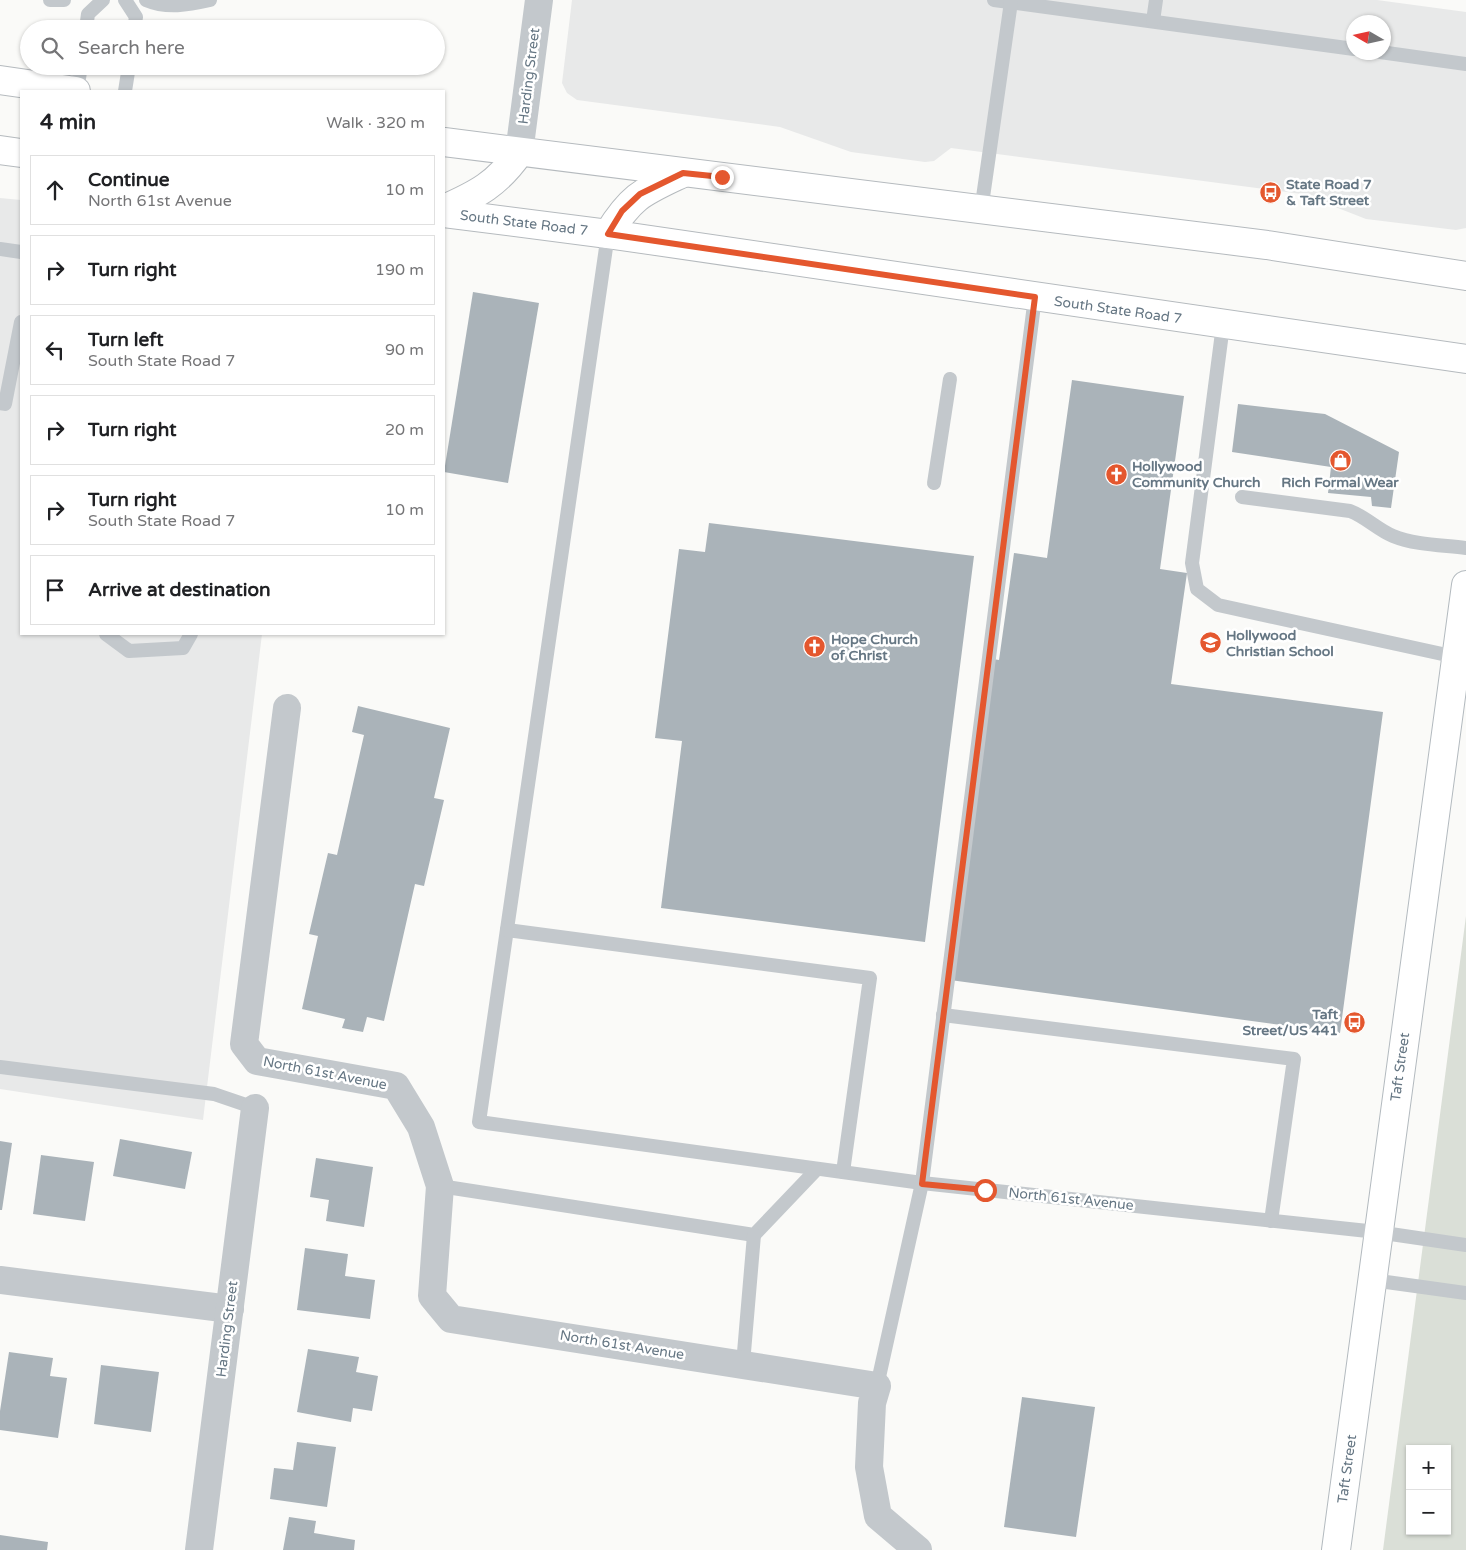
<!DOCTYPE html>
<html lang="en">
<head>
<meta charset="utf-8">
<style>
  :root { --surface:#fff; --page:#f6f6f6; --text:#202124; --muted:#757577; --line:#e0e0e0 }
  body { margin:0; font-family:"Varela Round",sans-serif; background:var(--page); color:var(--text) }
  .controls { position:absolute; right:15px; bottom:15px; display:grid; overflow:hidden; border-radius:0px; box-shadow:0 1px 4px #0004 }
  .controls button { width:45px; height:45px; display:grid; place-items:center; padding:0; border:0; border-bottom:1px solid var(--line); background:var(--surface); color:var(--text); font:25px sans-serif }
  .compass { position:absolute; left:1346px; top:15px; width:45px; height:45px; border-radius:50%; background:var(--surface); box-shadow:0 1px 4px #0004; rotate:279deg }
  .stop { position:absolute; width:15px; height:15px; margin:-11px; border:4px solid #e4572e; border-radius:50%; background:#fff }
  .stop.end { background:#e4572e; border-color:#fff; box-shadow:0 1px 5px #0008 }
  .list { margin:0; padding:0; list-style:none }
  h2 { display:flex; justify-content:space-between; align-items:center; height:65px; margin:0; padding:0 20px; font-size:21px }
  h2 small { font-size:16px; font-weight:400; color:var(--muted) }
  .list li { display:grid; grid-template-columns:32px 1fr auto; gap:15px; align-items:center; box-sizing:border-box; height:70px; margin:0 10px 10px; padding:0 10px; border:1px solid var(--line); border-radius:0px }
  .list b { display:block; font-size:19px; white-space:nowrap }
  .list p { margin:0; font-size:16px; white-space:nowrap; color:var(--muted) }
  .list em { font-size:16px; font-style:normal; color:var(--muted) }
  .icon { flex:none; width:28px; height:28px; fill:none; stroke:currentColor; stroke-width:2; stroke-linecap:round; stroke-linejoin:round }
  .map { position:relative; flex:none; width:1466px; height:1550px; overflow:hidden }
  .search { position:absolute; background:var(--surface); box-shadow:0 1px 4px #0004; left:20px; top:20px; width:425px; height:55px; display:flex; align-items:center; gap:12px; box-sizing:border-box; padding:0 18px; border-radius:28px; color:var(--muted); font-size:19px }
  .panel { position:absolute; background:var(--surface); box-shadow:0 1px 4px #0004; left:20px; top:90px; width:425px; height:545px; border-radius:0px }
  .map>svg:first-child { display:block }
  .built { fill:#e8e9e9; fill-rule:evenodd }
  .green { fill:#dadfd7; fill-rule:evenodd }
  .building { fill:#aab3b9 }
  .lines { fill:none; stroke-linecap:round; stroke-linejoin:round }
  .secondary-casing { stroke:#b3babf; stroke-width:30 }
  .primary-casing { stroke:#b5babe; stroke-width:30 }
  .lane { stroke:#c3c8cc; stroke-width:14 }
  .street { stroke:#c3c8cc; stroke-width:28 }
  .secondary { stroke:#fff; stroke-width:28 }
  .primary { stroke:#fff; stroke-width:28 }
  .route { stroke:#e4572e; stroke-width:6 }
  .labels { text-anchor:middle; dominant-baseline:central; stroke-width:5; stroke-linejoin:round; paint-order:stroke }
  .street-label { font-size:14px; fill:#657683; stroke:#fff }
  .poi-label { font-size:14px; font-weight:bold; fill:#657683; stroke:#fff; text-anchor:start }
</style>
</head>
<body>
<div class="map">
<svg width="1466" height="1550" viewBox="0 0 1466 1550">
  <rect width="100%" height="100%" fill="#fafaf8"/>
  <!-- built -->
  <g class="built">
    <path d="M 572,0 L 1377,0 L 1466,12 L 1466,228 L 1456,230 L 1366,219 L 1302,194 L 951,148 L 934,161 L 925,162 L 851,152 L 780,127 L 577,100 L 567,93 L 562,83 ZM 1354,22 L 1384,22 L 1384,52 L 1354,52 Z"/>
    <path d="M 0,198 L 21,200 L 21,634 L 262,634 L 203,1120 L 0,1089 Z"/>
  </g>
  <!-- green -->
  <path class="green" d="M 1466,916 L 1466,1550 L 1383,1550 ZM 1410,1449 L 1447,1449 L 1447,1531 L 1410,1531 Z"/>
  <!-- building -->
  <g class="building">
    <path d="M 473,292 L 539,303 L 508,483 L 444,472 Z"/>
    <path d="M 1072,380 L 1184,396 L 1160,569 L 1187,573 L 1171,684 L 1383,712 L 1340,1033 L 950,980 L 993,659 L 999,660 L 1014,553 L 1047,558 Z"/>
    <path d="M 1238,404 L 1325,414 L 1399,452 L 1391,508 L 1372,506 L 1371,497 L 1328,493 L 1331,467 L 1232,452 Z"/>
    <path d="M 709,523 L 974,556 L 925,942 L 661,908 L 682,741 L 655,738 L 679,549 L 705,552 Z"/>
    <path d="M 358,706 L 450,728 L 434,798 L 444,800 L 424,886 L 415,884 L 384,1021 L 367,1017 L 363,1032 L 342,1028 L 345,1019 L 302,1009 L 318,936 L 309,934 L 328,853 L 337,855 L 364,735 L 352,732 Z"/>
    <path d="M 120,1139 L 192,1152 L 185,1189 L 113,1176 Z"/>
    <path d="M 0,1141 L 12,1143 L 2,1210 L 0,1210 Z"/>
    <path d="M 41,1155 L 94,1162 L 85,1221 L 33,1214 Z"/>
    <path d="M 316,1158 L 373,1167 L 364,1227 L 326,1221 L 329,1200 L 310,1197 Z"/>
    <path d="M 305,1248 L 348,1254 L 345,1276 L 375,1280 L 370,1319 L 297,1310 Z"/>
    <path d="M 308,1349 L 359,1357 L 356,1372 L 378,1376 L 372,1411 L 353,1408 L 351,1422 L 297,1412 Z"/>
    <path d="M 9,1352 L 53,1358 L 50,1376 L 67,1378 L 58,1438 L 0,1430 L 0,1411 Z"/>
    <path d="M 101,1365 L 159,1372 L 151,1432 L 94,1424 Z"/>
    <path d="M 1022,1397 L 1095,1407 L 1076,1537 L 1004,1527 Z"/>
    <path d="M 297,1442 L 336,1447 L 327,1507 L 270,1499 L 274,1468 L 293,1470 Z"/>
    <path d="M 289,1517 L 316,1521 L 314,1533 L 355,1540 L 354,1550 L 283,1550 Z"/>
    <path d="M 0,1535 L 48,1542 L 47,1550 L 0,1550 Z"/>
  </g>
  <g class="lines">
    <defs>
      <path id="secondary" d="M 1336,1550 L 1466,585"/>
      <g id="primary">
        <path d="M 0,80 L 76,91"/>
        <path d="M 444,142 L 1267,245 L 1466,276"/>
        <path d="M 0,150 L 21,153"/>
        <path d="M 444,209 C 478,194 497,184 519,153"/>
        <path d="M 444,213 L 608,234 L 1466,359"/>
        <path d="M 608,234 C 632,195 643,192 683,173"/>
      </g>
    </defs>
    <!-- secondary casing -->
    <use href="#secondary" class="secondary-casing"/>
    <!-- primary casing -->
    <use href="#primary" class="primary-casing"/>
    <!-- lane -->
    <g class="lane">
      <path d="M 50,0 L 64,0"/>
      <path d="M 125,0 L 136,17 L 134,29"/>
      <path d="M 146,0 C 167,9 188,5 210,0"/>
      <path d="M 994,0 L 1354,49"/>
      <path d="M 1153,21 L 1156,0"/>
      <path d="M 86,29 L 88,14 L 103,0"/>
      <path d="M 1380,52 L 1466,64"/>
      <path d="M 77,91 L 81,66"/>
      <path d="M 125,91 L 129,66"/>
      <path d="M 981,211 L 1011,2"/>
      <path d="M 608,234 L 479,1122 L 922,1183 L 1377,1232 L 1466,1245"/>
      <path d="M 0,249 L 21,252"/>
      <path d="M 1223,325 L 1192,563 L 1197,589 L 1218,605 L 1456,657"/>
      <path d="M 0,403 L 5,404 L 21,322"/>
      <path d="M 934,483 L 950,379"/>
      <path d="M 1242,497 L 1350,511 C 1366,517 1378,530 1393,536 C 1415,545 1442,545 1466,548"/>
      <path d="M 106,634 L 129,651 L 183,648 L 191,634"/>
      <path d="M 507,930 L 870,978 L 843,1172"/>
      <path d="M 943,1015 L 1294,1059 L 1271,1221"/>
      <path d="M 0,1067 L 214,1094 L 255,1108"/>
      <path d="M 440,1186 L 754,1235 L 817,1169"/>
      <path d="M 1372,1280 L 1466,1293"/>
      <path d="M 743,1364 L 754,1235"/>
      <path d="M 877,1386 L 922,1183 L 1035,297"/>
    </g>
    <!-- street -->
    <g class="street">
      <path d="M 519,153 L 539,0"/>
      <path d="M 287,708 L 244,1044 L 257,1061 L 396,1086 L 421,1127 L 440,1186 L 432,1296 L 451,1319 L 877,1386 L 872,1403 L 869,1467 L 878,1516 L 918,1550"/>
      <path d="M 0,1280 L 230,1309"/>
      <path d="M 199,1550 L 255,1108"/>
    </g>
    <!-- secondary -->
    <use href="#secondary" class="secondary"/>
    <!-- primary -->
    <use href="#primary" class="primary"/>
  </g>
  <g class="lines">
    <!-- route -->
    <path class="route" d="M 722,177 L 683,173 L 640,194 L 622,211 L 608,234 L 1035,297 L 922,1184 L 985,1190"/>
  </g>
  <!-- icons -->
  <defs>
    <symbol id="bus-disc" viewBox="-11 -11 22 22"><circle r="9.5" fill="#e4572e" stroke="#fff"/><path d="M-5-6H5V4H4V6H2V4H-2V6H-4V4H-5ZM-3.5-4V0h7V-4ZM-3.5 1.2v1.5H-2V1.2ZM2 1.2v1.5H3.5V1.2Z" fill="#fff"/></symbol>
    <symbol id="shop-disc" viewBox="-11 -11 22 22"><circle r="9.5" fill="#e4572e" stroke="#fff"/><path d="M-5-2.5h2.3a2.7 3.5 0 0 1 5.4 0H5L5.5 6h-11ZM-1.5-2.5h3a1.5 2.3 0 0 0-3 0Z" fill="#fff"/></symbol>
    <symbol id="church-disc" viewBox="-11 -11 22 22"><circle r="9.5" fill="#e4572e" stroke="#fff"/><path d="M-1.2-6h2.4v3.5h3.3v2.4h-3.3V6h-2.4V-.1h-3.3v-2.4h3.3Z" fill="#fff"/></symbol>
    <symbol id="school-disc" viewBox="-11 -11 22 22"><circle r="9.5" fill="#e4572e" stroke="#fff"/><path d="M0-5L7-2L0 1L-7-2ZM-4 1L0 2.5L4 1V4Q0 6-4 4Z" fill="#fff"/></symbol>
  </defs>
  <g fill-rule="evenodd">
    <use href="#bus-disc" x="1258" y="180" width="25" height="25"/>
    <use href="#shop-disc" x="1328" y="448" width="25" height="25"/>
    <use href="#church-disc" x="1104" y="462" width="25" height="25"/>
    <use href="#school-disc" x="1198" y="630" width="25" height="25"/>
    <use href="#church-disc" x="802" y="634" width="25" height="25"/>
    <use href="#bus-disc" x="1342" y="1010" width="25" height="25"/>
  </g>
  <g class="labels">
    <!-- street labels -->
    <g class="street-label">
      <text transform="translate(529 76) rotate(-83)">Harding Street</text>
      <text transform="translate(524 223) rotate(7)">South State Road 7</text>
      <text transform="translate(1118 310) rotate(8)">South State Road 7</text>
      <text transform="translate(1400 1067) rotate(-82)">Taft Street</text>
      <text transform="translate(325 1073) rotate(11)">North 61st Avenue</text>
      <text transform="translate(1071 1199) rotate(6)">North 61st Avenue</text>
      <text transform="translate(227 1329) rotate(-83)">Harding Street</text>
      <text transform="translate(622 1345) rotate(9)">North 61st Avenue</text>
      <text transform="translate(1347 1469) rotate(-82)">Taft Street</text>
    </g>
    <!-- poi labels -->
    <g class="poi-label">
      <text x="1286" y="184">State Road 7<tspan x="1286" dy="16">&amp; Taft Street</tspan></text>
      <text x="1132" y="466">Hollywood<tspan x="1132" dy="16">Community Church</tspan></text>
      <text x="1340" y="482" text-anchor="middle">Rich Formal Wear</text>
      <text x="1226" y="635">Hollywood<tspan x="1226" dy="16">Christian School</tspan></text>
      <text x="831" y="639">Hope Church<tspan x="831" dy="16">of Christ</tspan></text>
      <text x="1338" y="1014" text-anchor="end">Taft<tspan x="1338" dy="16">Street/US 441</tspan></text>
    </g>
  </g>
</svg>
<div class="controls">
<button>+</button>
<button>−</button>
</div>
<svg class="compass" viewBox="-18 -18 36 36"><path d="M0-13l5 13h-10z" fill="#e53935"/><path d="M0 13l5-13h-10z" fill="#757577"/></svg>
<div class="stop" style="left:985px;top:1190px"></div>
<div class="stop end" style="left:722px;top:177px"></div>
<div class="search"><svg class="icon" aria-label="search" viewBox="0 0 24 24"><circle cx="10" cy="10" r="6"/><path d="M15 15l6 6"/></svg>Search here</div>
<section class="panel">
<h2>4 min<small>Walk · 320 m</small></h2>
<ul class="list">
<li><svg class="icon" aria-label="ahead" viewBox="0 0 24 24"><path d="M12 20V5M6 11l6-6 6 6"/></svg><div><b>Continue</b><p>North 61st Avenue</p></div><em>10 m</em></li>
<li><svg class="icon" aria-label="right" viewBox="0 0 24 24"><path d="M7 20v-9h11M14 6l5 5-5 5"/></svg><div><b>Turn right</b></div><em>190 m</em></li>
<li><svg class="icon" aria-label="left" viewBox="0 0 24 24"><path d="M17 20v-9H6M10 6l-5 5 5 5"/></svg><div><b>Turn left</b><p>South State Road 7</p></div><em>90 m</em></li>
<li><svg class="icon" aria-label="right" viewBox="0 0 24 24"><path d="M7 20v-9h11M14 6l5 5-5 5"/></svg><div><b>Turn right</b></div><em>20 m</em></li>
<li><svg class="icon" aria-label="right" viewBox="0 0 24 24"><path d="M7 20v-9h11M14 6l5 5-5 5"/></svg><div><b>Turn right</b><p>South State Road 7</p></div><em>10 m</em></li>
<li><svg class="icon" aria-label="arrive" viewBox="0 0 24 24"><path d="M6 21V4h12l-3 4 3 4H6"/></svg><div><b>Arrive at destination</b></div></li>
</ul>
</section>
</div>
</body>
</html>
